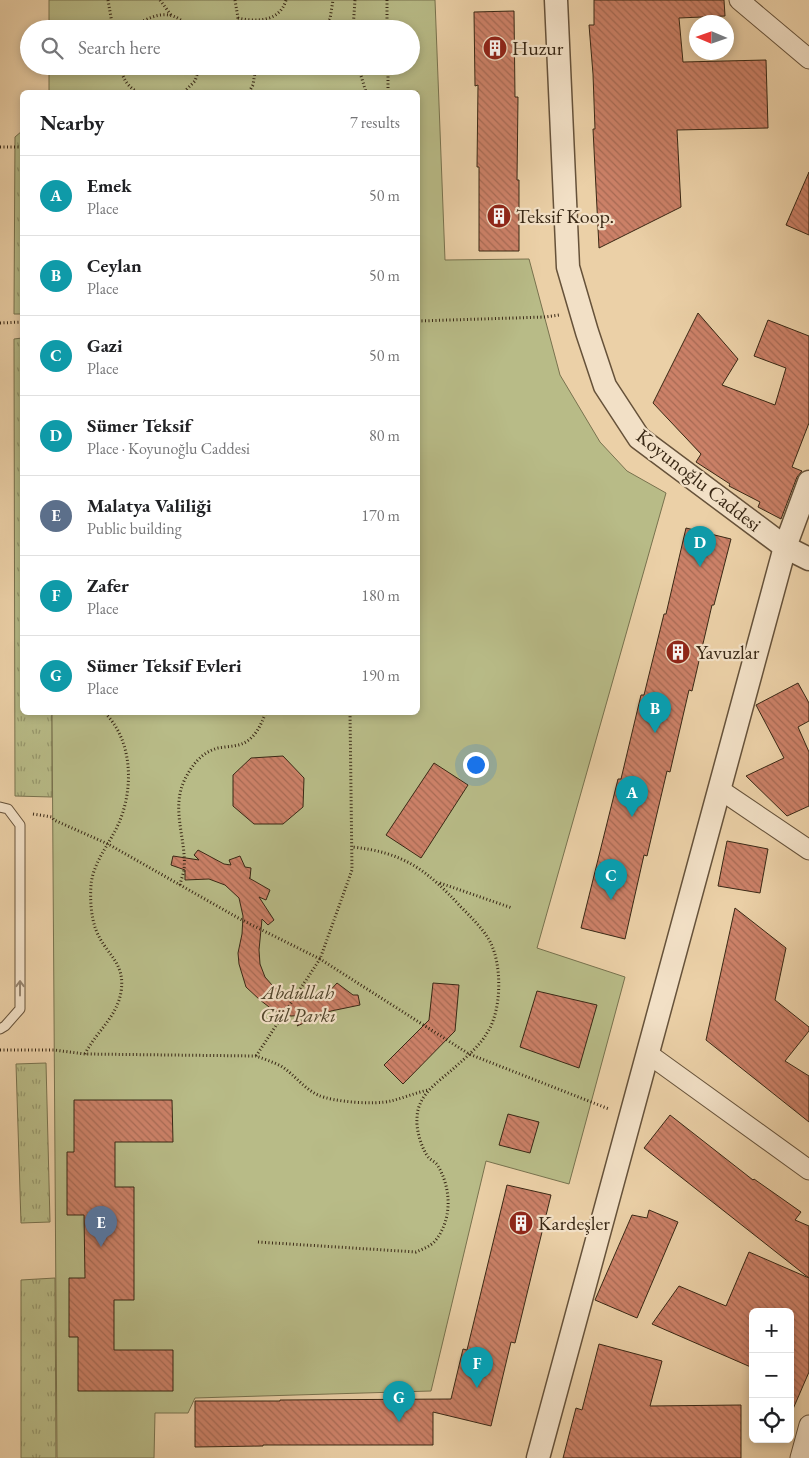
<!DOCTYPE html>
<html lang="en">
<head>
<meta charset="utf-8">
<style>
  :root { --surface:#fff; --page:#f6f6f6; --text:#202124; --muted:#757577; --line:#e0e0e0; --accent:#d93025 }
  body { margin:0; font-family:"EB Garamond",serif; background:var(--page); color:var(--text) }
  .controls { position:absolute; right:15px; bottom:15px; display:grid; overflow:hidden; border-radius:8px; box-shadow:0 2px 8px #0003 }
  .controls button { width:45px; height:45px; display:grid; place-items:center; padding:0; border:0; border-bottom:1px solid var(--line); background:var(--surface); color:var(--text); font:25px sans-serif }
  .compass { position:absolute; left:689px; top:15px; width:45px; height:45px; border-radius:50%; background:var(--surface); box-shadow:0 2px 8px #0003; rotate:272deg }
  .you { position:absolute; left:475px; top:764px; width:18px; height:18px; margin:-12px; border:4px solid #fff; border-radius:50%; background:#1a73e8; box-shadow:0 0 0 8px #1a73e833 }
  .badge { display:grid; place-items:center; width:32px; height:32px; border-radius:50%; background:var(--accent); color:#fff; font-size:16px; font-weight:700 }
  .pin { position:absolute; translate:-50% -41px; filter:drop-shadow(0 1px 2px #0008) }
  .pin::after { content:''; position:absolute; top:26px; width:18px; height:15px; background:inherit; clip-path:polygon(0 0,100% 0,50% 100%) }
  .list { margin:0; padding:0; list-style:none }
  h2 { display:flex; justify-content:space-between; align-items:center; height:65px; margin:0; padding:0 20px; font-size:21px }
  h2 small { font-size:16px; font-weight:400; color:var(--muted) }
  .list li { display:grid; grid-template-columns:32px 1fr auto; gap:15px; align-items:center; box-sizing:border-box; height:80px; padding:0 20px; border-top:1px solid var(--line) }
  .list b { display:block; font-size:19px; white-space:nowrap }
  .list p { margin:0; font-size:16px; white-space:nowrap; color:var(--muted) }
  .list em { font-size:16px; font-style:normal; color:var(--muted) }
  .icon { flex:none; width:28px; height:28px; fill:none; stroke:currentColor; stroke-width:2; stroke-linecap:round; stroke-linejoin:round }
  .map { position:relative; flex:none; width:809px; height:1458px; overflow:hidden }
  .search { position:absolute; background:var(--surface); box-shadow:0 2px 8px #0003; left:20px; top:20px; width:400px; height:55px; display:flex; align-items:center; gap:12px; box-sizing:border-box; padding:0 18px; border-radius:28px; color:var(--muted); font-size:19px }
  .panel { position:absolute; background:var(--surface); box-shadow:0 2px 8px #0003; left:20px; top:90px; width:400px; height:625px; border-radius:8px }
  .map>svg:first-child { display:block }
  .grass { fill:url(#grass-tufts); stroke:#78724e }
  .park { fill:#b8bb87; stroke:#78724e }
  .building { fill:url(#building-back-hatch); stroke:#392815 }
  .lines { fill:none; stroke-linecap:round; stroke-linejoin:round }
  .service-casing { stroke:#66523a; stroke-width:11 }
  .minor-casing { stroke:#66523a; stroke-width:21 }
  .tertiary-casing { stroke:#66523a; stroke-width:25 }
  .path { stroke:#392815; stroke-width:3; stroke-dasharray:1 2.5; stroke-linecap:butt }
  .service { stroke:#f2e0c6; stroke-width:9 }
  .minor { stroke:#f2e0c6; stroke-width:19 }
  .tertiary { stroke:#f2e0c6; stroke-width:22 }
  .oneway { stroke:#96846e }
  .labels { text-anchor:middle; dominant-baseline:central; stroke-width:4.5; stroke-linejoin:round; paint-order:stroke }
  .poi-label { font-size:20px; fill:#392815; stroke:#f2e0c6; text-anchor:start }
  .street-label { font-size:20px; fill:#392815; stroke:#f2e0c6 }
  .park-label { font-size:20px; font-style:italic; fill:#52452c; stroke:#f2e0c6 }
</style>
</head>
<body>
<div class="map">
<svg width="809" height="1458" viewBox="0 0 809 1458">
  <defs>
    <pattern id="grass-tufts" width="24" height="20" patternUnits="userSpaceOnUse" patternTransform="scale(1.25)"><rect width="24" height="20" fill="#b8bb87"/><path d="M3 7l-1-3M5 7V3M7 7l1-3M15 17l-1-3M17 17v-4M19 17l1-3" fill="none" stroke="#97986d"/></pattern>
    <pattern id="building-back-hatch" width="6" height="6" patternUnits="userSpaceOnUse" patternTransform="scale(1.25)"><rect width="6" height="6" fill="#cc8168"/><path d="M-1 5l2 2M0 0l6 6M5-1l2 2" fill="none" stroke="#a76a54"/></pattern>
  </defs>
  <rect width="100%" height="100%" fill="#ebd0a7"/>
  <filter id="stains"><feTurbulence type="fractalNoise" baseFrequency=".004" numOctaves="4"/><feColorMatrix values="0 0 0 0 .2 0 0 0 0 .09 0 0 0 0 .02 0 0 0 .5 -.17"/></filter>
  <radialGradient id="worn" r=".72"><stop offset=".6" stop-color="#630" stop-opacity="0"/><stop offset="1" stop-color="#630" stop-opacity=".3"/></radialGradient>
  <!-- grass -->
  <g class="grass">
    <path d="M 22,131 L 22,314 L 14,314 L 15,137 Z"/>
    <path d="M 22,338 L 22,712 L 52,713 L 52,797 L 15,796 L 14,339 Z"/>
    <path d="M 46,1063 L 50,1222 L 21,1223 L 16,1064 Z"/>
    <path d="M 55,1278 L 56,1458 L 21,1458 L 21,1280 Z"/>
  </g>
  <!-- park -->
  <path class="park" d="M 49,0 L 435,0 L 445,260 L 529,259 L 560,375 L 600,442 L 627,471 L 666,493 L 537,948 L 625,977 L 569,1184 L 486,1161 L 431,1391 L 195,1398 L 188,1413 L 155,1413 L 154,1458 L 57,1458 L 52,713 L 418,712 L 418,92 L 49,92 L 49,66 L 411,66 L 411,29 L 49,29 Z"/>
  <!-- building -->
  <g class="building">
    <path d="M 594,0 L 724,0 L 725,16 L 679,18 L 683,62 L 766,60 L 768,128 L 677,130 L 681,207 L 599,248 L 593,129 L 595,129 L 593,74 L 589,25 L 594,25 Z"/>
    <path d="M 514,11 L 515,97 L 518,97 L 517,180 L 519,180 L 519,251 L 479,251 L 479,167 L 477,167 L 478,85 L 475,86 L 474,12 Z"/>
    <path d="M 809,172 L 809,235 L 786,225 Z"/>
    <path d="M 698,313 L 738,359 L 722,385 L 775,405 L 786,368 L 754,356 L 768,320 L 809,336 L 809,423 L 792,467 L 802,471 L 797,477 L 781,519 L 758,507 L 760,502 L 729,486 L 730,484 L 696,462 L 701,454 L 653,403 Z"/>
    <path d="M 686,528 L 731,539 L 714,605 L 712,605 L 692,691 L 689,690 L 670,772 L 667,771 L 647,856 L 644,855 L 625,939 L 581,928 L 618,779 L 621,779 L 641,695 L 644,695 L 664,614 L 666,614 Z"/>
    <path d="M 798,683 L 809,703 L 809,721 L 798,727 L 809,752 L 809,806 L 787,816 L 746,776 L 784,758 L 756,705 Z"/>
    <path d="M 283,756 L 304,778 L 303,807 L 283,824 L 254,824 L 233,806 L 233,775 L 251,758 Z"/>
    <path d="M 434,763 L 468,785 L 421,858 L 386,835 Z"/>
    <path d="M 727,841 L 768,849 L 760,893 L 718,886 Z"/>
    <path d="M 198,850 L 224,864 L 231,865 L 229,860 L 240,856 L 245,867 L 251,868 L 250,878 L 249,878 L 270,890 L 266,900 L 259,897 L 274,920 L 268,925 L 262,919 L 259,950 L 260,964 L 265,977 L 272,985 L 280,992 L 290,995 L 302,997 L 325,996 L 337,983 L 353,995 L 358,995 L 360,1005 L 331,1011 L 297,1026 L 306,1015 L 291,1016 L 273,1010 L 260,1000 L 246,987 L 239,964 L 238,953 L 242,934 L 243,916 L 239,898 L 225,885 L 209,879 L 185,880 L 185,870 L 171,865 L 173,856 L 199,860 L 194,855 Z"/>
    <path d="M 735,908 L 786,948 L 775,1000 L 809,1027 L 809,1031 L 785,1061 L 809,1076 L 809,1122 L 706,1040 Z"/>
    <path d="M 433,983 L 459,985 L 455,1031 L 403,1084 L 384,1065 L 429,1020 Z"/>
    <path d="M 537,991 L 597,1005 L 579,1068 L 520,1047 Z"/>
    <path d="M 74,1100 L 172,1100 L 173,1142 L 115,1142 L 115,1187 L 134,1187 L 134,1300 L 114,1300 L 114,1350 L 173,1350 L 173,1391 L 78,1391 L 78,1337 L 69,1337 L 69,1278 L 85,1278 L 84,1215 L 67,1215 L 67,1152 L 74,1152 Z"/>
    <path d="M 508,1114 L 539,1122 L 530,1153 L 499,1145 Z"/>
    <path d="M 670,1115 L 753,1180 L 754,1179 L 801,1212 L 795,1220 L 809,1226 L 809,1278 L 644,1148 Z"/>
    <path d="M 507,1185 L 551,1195 L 515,1343 L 511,1342 L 491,1426 L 433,1412 L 433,1445 L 263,1445 L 263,1446 L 195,1447 L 195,1401 L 280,1401 L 280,1400 L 451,1399 L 463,1349 L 467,1350 Z"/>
    <path d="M 649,1210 L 678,1222 L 637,1318 L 595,1300 L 632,1215 L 647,1218 Z"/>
    <path d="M 749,1252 L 809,1278 L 809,1372 L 790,1416 L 790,1312 L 753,1312 L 753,1368 L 652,1324 L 679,1286 L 726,1306 Z"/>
    <path d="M 599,1344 L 662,1361 L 650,1406 L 741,1405 L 741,1458 L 563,1458 L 576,1408 L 582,1410 Z"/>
  </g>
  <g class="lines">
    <defs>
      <path id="service" d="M 0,807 L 8,809 L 20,825 L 20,1009 L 5,1026 L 0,1029"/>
      <g id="minor">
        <path d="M 739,0 L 809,59"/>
        <path d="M 719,789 L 809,850"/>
        <path d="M 647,1053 L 809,1170"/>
        <path d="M 800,1458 L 809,1425"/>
      </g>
      <g id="tertiary">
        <path d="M 556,0 L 568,267 L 587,332 L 605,386 L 639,438 L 785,547 L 809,559"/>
        <path d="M 538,1458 L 785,547 L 809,482"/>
      </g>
    </defs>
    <!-- service casing -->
    <use href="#service" class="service-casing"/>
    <!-- minor casing -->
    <use href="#minor" class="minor-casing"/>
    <!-- tertiary casing -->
    <use href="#tertiary" class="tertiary-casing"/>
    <!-- path -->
    <g class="path">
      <path d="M 108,0 L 113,29"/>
      <path d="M 160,0 L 171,15"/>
      <path d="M 235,0 L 238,18 L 244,29"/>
      <path d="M 387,0 L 387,29"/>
      <path d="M 238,18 C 256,22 280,22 286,0"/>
      <path d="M 128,29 C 150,17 170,4 190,29"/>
      <path d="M 324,29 L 330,19 L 333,0"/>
      <path d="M 353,29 L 355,0"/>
      <path d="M 120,66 C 123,78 126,85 137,92"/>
      <path d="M 358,66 L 366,92"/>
      <path d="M 388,66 L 388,92"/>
      <path d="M 184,92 L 195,81 L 200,66"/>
      <path d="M 249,92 L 253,85 L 256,66"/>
      <path d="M 0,147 L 22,147"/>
      <path d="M 418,321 L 545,317 L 559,315"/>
      <path d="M 0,323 L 22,322"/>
      <path d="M 33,814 L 52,817 L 54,820 L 108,844 L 240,919 L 320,959 L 352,870 L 350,712"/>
      <path d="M 440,883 L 512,908"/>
      <path d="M 180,885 C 181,880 183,875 184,870 C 187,840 170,809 185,779 C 192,765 202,752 218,748 C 229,746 241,747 250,739 C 258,732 262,722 266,712"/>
      <path d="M 0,1050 L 54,1050 L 85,1054 L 256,1056 C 264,1059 273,1062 281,1066 C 294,1074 303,1088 318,1095 C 333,1102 374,1105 391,1101 C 403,1098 415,1093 428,1090"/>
      <path d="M 85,1054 C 96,1032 117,1017 121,992 C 126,962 105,954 96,930 C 91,917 90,900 91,885 C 93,863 108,846 117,827 C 134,792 134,741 104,712"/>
      <path d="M 256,1056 L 320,959 L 469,1054 L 609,1109"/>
      <path d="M 258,1242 L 416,1252 C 423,1249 431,1246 435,1241 C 453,1219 451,1188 438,1166 C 436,1162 432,1161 429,1158 C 422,1150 416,1130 417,1119 C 417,1095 437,1083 453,1069 C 465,1058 479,1047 487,1033 C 502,1011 503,962 488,938 C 481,927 471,917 461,907 C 427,870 403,852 352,847"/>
    </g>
    <!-- service -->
    <use href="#service" class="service"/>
    <!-- minor -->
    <use href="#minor" class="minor"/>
    <!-- tertiary -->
    <use href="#tertiary" class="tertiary"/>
  </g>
  <!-- one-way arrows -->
  <defs><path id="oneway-shaft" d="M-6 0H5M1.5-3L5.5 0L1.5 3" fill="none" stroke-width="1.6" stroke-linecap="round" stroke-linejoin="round" transform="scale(1.25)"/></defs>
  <use class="oneway" href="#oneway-shaft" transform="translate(20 988) rotate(-90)"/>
  <!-- icons -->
  <defs>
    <symbol id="building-disc" viewBox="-11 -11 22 22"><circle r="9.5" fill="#8f2418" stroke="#f2e0c6"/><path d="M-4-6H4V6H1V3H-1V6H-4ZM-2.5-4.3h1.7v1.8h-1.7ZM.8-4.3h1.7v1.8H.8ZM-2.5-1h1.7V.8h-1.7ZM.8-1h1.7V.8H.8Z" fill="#fff"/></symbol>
  </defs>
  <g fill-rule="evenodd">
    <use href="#building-disc" x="481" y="34" width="28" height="28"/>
    <use href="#building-disc" x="485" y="202" width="28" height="28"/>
    <use href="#building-disc" x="664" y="638" width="28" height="28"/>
    <use href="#building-disc" x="507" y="1209" width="28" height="28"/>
  </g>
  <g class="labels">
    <!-- poi labels -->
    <g class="poi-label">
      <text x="512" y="48">Huzur</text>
      <text x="516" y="216">Teksif Koop.</text>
      <text x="696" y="652">Yavuzlar</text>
      <text x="538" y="1223">Kardeşler</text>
    </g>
    <!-- street labels -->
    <g class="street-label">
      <text transform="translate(699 480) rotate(38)">Koyunoğlu Caddesi</text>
    </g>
    <!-- park labels -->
    <g class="park-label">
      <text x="298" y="992">Abdullah<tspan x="298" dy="23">Gül Parkı</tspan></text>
    </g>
  </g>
  <rect width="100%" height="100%" filter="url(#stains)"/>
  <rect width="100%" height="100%" fill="url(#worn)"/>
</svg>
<div class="controls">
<button>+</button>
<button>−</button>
<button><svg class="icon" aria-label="locate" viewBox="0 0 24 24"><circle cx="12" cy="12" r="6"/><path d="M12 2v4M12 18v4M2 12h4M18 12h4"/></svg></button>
</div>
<svg class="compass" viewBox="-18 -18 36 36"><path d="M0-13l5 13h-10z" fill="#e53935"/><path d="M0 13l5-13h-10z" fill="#757577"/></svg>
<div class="you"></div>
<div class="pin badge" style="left:632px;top:817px;background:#0f9aa8">A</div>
<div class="pin badge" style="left:655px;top:733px;background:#0f9aa8">B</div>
<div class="pin badge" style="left:611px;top:900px;background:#0f9aa8">C</div>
<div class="pin badge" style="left:700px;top:567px;background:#0f9aa8">D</div>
<div class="pin badge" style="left:101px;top:1247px;background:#5c6f8a">E</div>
<div class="pin badge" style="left:477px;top:1388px;background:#0f9aa8">F</div>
<div class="pin badge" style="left:399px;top:1422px;background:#0f9aa8">G</div>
<div class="search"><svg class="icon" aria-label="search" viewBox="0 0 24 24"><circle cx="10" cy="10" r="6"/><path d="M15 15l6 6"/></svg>Search here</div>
<section class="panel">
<h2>Nearby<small>7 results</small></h2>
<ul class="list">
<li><span class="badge" style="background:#0f9aa8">A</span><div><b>Emek</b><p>Place</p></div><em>50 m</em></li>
<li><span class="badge" style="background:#0f9aa8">B</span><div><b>Ceylan</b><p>Place</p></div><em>50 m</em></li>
<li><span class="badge" style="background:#0f9aa8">C</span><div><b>Gazi</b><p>Place</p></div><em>50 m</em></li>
<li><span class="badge" style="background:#0f9aa8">D</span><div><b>Sümer Teksif</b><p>Place · Koyunoğlu Caddesi</p></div><em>80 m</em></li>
<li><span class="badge" style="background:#5c6f8a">E</span><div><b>Malatya Valiliği</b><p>Public building</p></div><em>170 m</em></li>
<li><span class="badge" style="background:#0f9aa8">F</span><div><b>Zafer</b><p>Place</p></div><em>180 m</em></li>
<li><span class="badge" style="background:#0f9aa8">G</span><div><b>Sümer Teksif Evleri</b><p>Place</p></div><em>190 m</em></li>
</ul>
</section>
</div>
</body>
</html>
